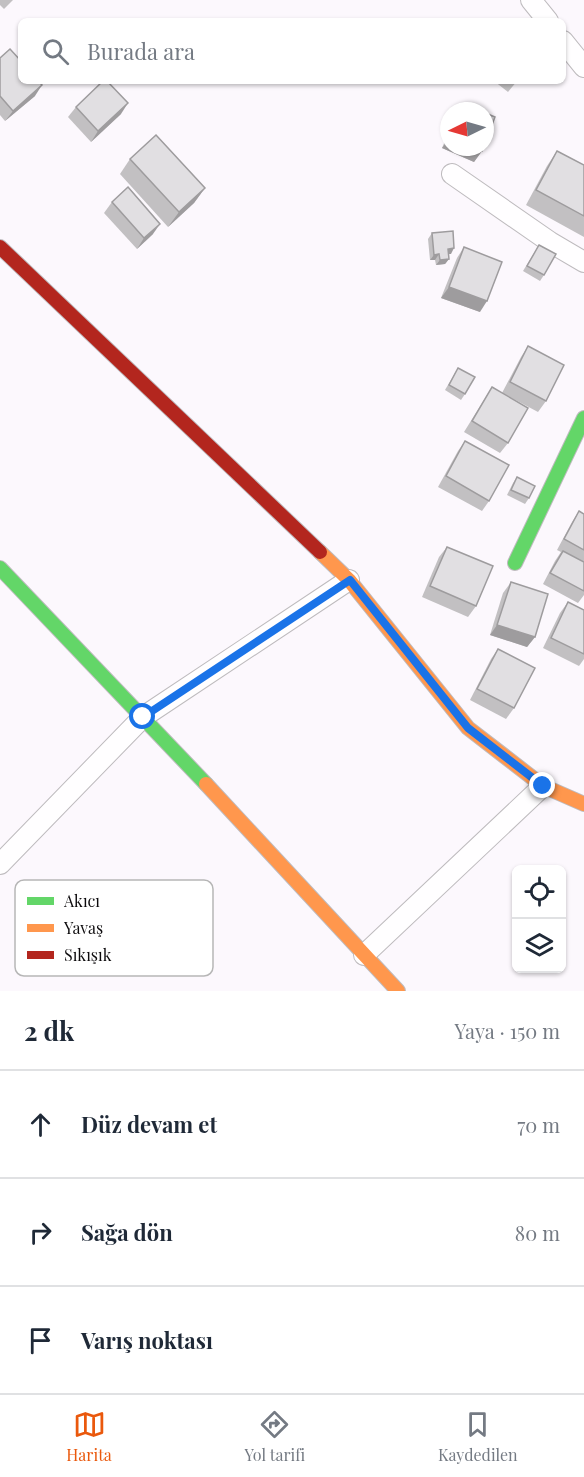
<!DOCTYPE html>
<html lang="tr">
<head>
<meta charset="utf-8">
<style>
  :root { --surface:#fff; --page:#f6f6f7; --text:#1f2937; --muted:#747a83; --line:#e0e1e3; --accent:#ea580c }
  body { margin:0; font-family:"Playfair Display",serif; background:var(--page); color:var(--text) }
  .controls { position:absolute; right:18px; bottom:18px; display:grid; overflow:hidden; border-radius:9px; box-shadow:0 2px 4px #0004 }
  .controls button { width:54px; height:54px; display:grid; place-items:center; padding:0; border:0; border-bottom:2px solid var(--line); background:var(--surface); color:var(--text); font:30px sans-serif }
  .compass { position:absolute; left:440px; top:102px; width:54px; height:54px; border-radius:50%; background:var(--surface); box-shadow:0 2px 4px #0004; rotate:265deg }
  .stop { position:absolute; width:18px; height:18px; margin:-14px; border:4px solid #1a73e8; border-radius:50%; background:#fff }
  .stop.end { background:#1a73e8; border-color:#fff; box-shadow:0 2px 6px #0008 }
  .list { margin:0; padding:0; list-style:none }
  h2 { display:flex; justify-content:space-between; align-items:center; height:78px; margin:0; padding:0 24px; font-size:26px }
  h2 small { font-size:20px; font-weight:400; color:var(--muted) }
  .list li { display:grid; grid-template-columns:39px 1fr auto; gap:18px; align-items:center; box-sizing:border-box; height:108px; padding:0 24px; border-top:2px solid var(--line) }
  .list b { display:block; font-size:22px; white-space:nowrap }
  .list em { font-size:20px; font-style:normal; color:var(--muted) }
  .icon { flex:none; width:33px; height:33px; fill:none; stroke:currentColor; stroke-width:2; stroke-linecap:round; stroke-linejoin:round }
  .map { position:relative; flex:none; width:584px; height:991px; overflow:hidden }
  .search { position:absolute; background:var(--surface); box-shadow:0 2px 4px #0004; left:18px; right:18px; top:18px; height:66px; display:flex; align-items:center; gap:15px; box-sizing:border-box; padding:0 21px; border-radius:9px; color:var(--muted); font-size:22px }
  .sheet { height:402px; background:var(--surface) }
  nav { display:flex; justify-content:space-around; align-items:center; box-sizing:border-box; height:84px; border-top:2px solid var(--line); background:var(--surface); font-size:16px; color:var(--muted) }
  nav a { display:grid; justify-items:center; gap:3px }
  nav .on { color:var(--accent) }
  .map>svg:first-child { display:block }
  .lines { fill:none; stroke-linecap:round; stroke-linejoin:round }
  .street-casing { stroke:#bebbbe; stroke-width:22 }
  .fast-casing { stroke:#bebbbe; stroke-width:16 }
  .slow-casing { stroke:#bebbbe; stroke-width:16 }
  .jam-casing { stroke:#bebbbe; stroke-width:16 }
  .street { stroke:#fffeff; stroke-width:20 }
  .fast { stroke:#63d668; stroke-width:14 }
  .slow { stroke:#ff974d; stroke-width:14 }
  .jam { stroke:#b3261e; stroke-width:14 }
  .wall { fill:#c2c0c2 }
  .shaded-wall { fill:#9e9c9e }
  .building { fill:#e1dfe2; stroke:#9e9c9e; stroke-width:1.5 }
  .route { stroke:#1a73e8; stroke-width:8 }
  .key { fill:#fff; stroke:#b6b6b6; stroke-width:1.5 }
  .key-label { font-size:16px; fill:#0d0b0d }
</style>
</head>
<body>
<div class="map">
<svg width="584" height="991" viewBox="0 0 584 991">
  <rect width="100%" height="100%" fill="#fcf8fd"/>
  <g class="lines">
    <defs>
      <g id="street">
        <path d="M 531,0 L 548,21"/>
        <path d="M 563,41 L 584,67"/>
        <path d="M 452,174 L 550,242 L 584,262"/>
        <path d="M 0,864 L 143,717 L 349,580"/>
        <path d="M 364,955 L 543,786"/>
      </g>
      <g id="fast">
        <path d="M 515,563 L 584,418"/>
        <path d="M 0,568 L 206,784"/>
      </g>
      <g id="slow">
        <path d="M 320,552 L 349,580 L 468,728 L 543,786 L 584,804"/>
        <path d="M 206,784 L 398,991"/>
      </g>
      <path id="jam" d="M 0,247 L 320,552"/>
    </defs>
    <!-- street casing -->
    <use href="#street" class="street-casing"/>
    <!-- fast casing -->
    <use href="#fast" class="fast-casing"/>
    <!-- slow casing -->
    <use href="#slow" class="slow-casing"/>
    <!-- jam casing -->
    <use href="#jam" class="jam-casing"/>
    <!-- street -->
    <use href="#street" class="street"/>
    <!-- fast -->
    <use href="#fast" class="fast"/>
    <!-- slow -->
    <use href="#slow" class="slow"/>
    <!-- jam -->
    <use href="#jam" class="jam"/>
  </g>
  <!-- wall -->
  <g class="wall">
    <path d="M 0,0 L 13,0 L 4,9 L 0,5 Z"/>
    <path d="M 0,58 L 35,96 L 5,121 L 0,115 Z"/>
    <path d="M 494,81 L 517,81 L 508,92 Z"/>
    <path d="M 76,107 L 121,114 L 91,142 L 68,117 Z"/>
    <path d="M 449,132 L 449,147 L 482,151 L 474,162 L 442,148 Z"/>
    <path d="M 557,151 L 584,165 L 584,237 L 526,205 L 547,166 Z"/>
    <path d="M 130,159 L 205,188 L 194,203 L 168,227 L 120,174 Z"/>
    <path d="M 112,202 L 153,234 L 137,249 L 104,213 Z"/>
    <path d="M 432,233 L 451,254 L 449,254 L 449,259 L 445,264 L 436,265 L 435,260 L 430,260 L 428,239 Z"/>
    <path d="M 539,245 L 544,275 L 540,281 L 523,271 Z"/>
    <path d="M 464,247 L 480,312 L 441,298 L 457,258 Z"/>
    <path d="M 528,346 L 546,401 L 538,412 L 508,396 L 508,443 L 500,453 L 464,432 L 492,387 L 502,393 L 521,357 Z"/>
    <path d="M 458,368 L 465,394 L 461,400 L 445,390 Z"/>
    <path d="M 465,441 L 489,501 L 482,511 L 438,487 L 458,451 Z"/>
    <path d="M 517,477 L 529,498 L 525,504 L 507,495 L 513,483 Z"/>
    <path d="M 579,511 L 584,514 L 584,595 L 578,603 L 543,584 L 555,561 L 561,552 L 557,550 L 572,522 Z"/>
    <path d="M 447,547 L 476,606 L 468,617 L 422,597 L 439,557 Z"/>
    <path d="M 511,582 L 535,637 L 527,647 L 490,635 L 503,593 Z"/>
    <path d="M 568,602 L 584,610 L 584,659 L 579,666 L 543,648 L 560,613 Z"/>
    <path d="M 498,649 L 514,708 L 506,719 L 470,700 L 491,659 Z"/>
  </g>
  <!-- shaded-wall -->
  <g class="shaded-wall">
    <path d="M 42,85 L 35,96 L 5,121 L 13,111 Z"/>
    <path d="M 128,103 L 121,114 L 91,142 L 98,131 Z"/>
    <path d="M 449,139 L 449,147 L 471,147 L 482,151 L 474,162 L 442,148 Z"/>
    <path d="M 205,188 L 194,203 L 168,227 L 179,212 Z"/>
    <path d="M 160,224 L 153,234 L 137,249 L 144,238 Z"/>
    <path d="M 454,248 L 451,254 L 444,254 L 448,249 Z"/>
    <path d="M 439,254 L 435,260 L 430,260 L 434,255 Z"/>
    <path d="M 449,259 L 445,264 L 436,265 L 440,260 Z"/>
    <path d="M 449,287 L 487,301 L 480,312 L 441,298 Z"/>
    <path d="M 497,625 L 535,637 L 527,647 L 490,635 Z"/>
  </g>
  <!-- building -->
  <g class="building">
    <path d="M 10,49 L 21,61 L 21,81 L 38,81 L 42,85 L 13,111 L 0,96 L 0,58 Z"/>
    <path d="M 103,81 L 107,81 L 128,103 L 98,131 L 76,107 Z"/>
    <path d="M 464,104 L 481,111 L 461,111 Z"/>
    <path d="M 485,113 L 495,117 L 485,143 Z"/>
    <path d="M 156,135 L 205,188 L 179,212 L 130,159 Z"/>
    <path d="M 471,147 L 483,147 L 482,151 Z"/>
    <path d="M 557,151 L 584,165 L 584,216 L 536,190 Z"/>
    <path d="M 128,187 L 160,224 L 144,238 L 112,202 Z"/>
    <path d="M 453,231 L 454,248 L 448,249 L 449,259 L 440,260 L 439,254 L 434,255 L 432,233 Z"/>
    <path d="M 539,245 L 556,254 L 544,275 L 527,266 Z"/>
    <path d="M 464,247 L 502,262 L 487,301 L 449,287 Z"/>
    <path d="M 528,346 L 564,365 L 546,401 L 510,382 Z"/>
    <path d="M 458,368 L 475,377 L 465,394 L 449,385 Z"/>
    <path d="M 492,387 L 528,408 L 508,443 L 472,421 Z"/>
    <path d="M 465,441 L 509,465 L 489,501 L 446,476 Z"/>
    <path d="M 517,477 L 535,486 L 529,498 L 511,490 Z"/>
    <path d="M 579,511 L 584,514 L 584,550 L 564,539 Z"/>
    <path d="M 447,547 L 493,566 L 476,606 L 430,586 Z"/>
    <path d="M 563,551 L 584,562 L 584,591 L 550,573 Z"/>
    <path d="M 511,582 L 548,594 L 535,637 L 497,625 Z"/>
    <path d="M 568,602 L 584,610 L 584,654 L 551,638 Z"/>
    <path d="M 498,649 L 535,668 L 514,708 L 477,689 Z"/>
  </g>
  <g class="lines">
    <!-- route -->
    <path class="route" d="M 143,717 L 350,580 L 468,728 L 543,786"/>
  </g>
  <!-- legend -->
  <rect x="15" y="880" width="198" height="96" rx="9" class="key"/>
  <rect x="27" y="897" width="27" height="8" fill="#63d668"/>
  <rect x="27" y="924" width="27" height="8" fill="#ff974d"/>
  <rect x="27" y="951" width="27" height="8" fill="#b3261e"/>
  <g class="key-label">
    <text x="64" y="907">Akıcı</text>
    <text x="64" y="934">Yavaş</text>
    <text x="64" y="961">Sıkışık</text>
  </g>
</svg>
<div class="controls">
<button><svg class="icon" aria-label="locate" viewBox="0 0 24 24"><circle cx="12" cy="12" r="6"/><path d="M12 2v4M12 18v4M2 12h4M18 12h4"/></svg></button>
<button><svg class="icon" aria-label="layers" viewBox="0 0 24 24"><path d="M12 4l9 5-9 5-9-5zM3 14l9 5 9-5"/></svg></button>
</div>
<svg class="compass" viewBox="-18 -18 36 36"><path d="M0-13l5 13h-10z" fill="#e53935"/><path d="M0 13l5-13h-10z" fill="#747a83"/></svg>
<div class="stop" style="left:143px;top:717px"></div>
<div class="stop end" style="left:543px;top:786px"></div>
<div class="search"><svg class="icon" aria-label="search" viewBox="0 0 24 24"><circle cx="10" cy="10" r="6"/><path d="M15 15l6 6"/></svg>Burada ara</div>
</div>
<section class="sheet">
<h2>2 dk<small>Yaya · 150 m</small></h2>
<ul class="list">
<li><svg class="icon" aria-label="ahead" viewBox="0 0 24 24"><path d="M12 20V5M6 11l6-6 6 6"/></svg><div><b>Düz devam et</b></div><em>70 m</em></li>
<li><svg class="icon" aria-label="right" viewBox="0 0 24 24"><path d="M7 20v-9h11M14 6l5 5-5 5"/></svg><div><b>Sağa dön</b></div><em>80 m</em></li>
<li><svg class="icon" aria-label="arrive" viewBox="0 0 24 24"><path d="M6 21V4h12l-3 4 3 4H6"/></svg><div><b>Varış noktası</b></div></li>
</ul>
</section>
<nav>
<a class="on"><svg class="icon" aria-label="map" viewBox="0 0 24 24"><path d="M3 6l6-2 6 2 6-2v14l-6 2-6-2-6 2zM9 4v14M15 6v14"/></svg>Harita</a>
<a><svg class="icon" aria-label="directions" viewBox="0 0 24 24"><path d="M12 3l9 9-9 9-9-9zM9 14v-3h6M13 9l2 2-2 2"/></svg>Yol tarifi</a>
<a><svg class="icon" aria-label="saved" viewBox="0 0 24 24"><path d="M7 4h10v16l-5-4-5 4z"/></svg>Kaydedilen</a>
</nav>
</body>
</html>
